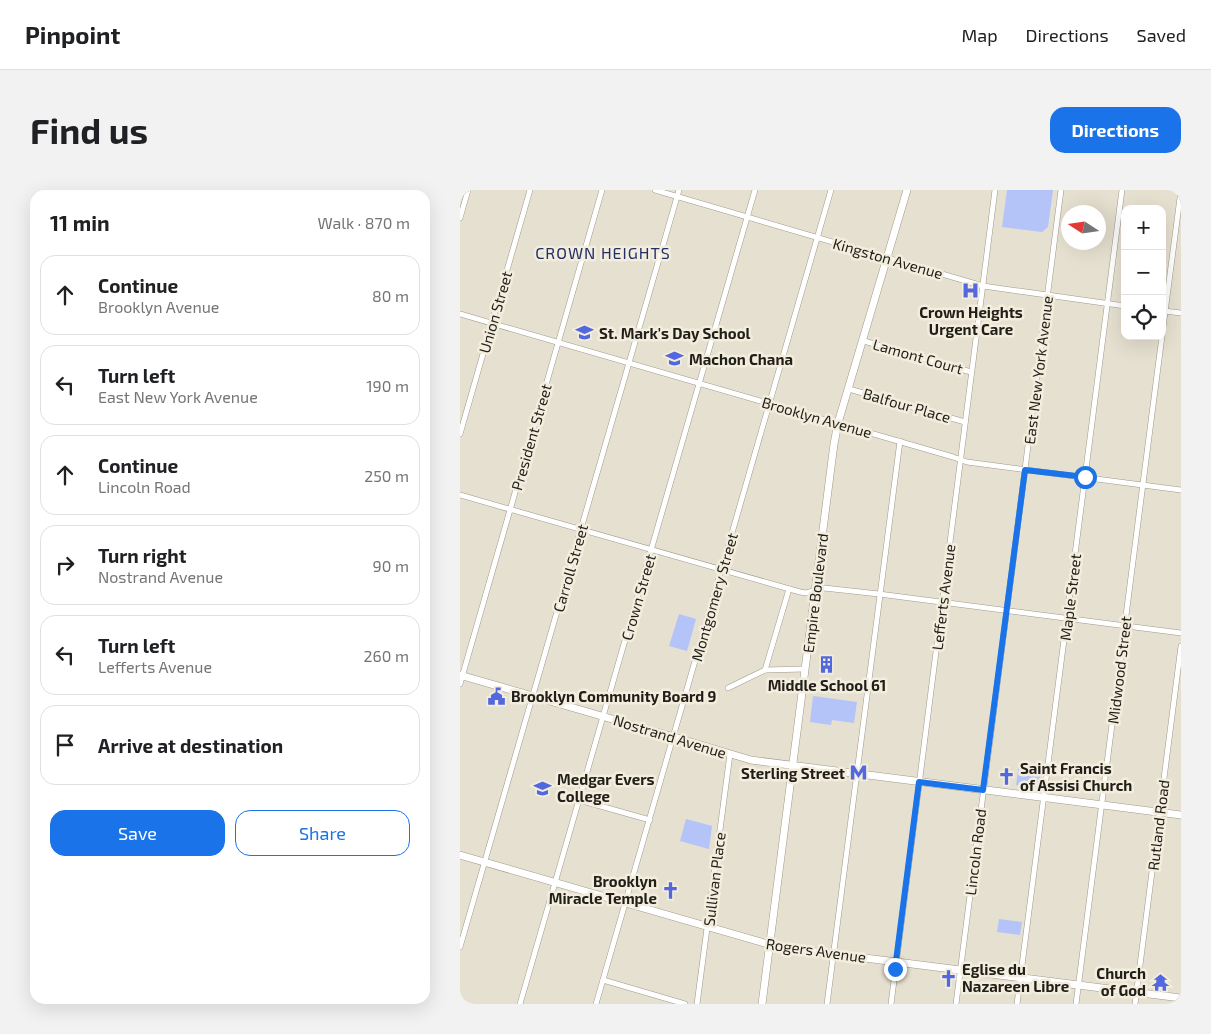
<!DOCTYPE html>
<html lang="en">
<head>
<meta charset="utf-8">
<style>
  :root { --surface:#fff; --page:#f2f2f2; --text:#202124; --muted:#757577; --line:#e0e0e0; --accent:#1a73e8 }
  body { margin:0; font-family:"Exo 2",sans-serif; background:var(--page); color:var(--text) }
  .controls { position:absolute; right:15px; top:15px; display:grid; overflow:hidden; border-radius:10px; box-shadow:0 5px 20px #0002 }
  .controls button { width:45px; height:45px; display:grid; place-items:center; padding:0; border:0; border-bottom:1px solid var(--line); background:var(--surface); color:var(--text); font:25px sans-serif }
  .compass { position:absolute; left:601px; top:15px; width:45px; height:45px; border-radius:50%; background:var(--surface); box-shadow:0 5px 20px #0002; rotate:282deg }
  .stop { position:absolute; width:15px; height:15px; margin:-11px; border:4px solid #1a73e8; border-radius:50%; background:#fff }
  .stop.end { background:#1a73e8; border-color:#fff; box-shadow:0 1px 5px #0008 }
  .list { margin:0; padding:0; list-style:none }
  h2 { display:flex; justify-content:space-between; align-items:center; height:65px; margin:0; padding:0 20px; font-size:21px }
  h2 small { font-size:16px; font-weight:400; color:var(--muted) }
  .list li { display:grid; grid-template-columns:32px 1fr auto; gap:15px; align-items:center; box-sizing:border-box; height:80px; margin:0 10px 10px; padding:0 10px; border:1px solid var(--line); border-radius:15px }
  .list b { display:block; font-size:19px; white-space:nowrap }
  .list p { margin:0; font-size:16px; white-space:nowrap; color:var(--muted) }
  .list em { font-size:16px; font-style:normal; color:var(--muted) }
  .actions { display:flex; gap:10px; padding:15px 20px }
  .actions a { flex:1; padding:11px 0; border:1px solid var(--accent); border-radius:15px; text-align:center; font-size:18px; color:var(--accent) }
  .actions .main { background:var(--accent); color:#fff }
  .icon { flex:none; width:28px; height:28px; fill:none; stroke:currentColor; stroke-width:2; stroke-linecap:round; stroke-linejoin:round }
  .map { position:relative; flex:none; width:721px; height:814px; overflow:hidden; border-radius:15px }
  header { display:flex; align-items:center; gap:30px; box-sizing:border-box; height:70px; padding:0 25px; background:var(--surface); border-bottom:1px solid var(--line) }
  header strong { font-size:24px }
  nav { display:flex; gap:28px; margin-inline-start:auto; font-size:18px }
  .intro { display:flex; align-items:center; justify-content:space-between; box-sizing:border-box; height:120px; padding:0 30px }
  h1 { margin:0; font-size:35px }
  .button { padding:12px 22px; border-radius:15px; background:var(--accent); color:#fff; font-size:18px; font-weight:700 }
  main { display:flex; gap:30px; padding:0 30px }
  aside { flex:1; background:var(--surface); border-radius:15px; box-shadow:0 5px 20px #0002 }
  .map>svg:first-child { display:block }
  .green { fill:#b4c3f8 }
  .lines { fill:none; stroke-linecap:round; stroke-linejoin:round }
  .minor-casing { stroke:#9f998b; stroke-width:6 }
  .secondary-casing { stroke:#9f998b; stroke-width:8 }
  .minor { stroke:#fff; stroke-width:5 }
  .secondary { stroke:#fff; stroke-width:7 }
  .route { stroke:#1a73e8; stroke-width:6 }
  .labels { text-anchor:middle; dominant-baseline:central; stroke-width:5; stroke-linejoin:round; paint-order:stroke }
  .street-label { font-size:15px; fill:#201e19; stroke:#f3eddd }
  .poi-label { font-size:15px; font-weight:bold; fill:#201e19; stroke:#f3eddd; text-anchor:start }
  .neighbourhood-label { font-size:16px; letter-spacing:1px; fill:#242f68; stroke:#f3eddd }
</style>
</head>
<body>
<header>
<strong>Pinpoint</strong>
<nav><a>Map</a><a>Directions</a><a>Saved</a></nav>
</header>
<div class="intro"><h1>Find us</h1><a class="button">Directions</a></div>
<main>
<aside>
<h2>11 min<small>Walk · 870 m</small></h2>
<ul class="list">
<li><svg class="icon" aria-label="ahead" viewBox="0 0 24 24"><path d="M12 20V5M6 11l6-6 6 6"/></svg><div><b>Continue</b><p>Brooklyn Avenue</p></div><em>80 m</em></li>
<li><svg class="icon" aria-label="left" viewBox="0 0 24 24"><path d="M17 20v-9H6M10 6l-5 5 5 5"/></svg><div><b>Turn left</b><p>East New York Avenue</p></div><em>190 m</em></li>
<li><svg class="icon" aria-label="ahead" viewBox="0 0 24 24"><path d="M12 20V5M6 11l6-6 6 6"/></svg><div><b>Continue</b><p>Lincoln Road</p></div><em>250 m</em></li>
<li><svg class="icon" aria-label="right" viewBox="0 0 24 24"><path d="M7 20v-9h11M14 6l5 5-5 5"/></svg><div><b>Turn right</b><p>Nostrand Avenue</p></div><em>90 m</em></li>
<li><svg class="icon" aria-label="left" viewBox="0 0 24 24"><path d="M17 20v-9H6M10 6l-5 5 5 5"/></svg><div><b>Turn left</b><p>Lefferts Avenue</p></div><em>260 m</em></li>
<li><svg class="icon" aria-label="arrive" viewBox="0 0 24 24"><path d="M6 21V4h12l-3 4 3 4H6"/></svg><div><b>Arrive at destination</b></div></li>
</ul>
<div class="actions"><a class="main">Save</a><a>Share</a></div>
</aside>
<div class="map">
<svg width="721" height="814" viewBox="0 0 721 814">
  <rect width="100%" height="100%" fill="#e6e0d0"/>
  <!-- green -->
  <g class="green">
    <path d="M 547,0 L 593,0 L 588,37 L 582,42 L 542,37 Z"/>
    <path d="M 219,424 L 236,429 L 227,461 L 209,456 Z"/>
    <path d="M 353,506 L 397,512 L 394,533 L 372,530 L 371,535 L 350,532 Z"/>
    <path d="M 559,574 L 582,576 L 579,597 L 556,595 Z"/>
    <path d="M 226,629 L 252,636 L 249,659 L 220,651 Z"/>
    <path d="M 539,729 L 562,732 L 560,745 L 537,742 Z"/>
  </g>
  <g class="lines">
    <defs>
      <g id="minor">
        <path d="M 195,0 L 523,96 L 665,116"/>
        <path d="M 0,28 L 8,0"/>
        <path d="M 704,121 L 721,123"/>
        <path d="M 0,124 L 493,267 L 507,272 L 721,300"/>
        <path d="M 702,145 L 721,0"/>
        <path d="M 404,151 L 511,182"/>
        <path d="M 389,199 L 505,232"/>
        <path d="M 0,244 L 70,0"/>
        <path d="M 0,305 L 340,402 L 346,403 L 364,398 L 419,404 L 721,443"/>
        <path d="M 305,480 L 329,399"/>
        <path d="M 0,494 L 142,0"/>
        <path d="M 268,498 L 305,480 L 345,479"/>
        <path d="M 119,610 L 190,630"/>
        <path d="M 0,757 L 219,0"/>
        <path d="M 143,790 L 225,814"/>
        <path d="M 60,814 L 295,0"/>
        <path d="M 136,814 L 371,0"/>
        <path d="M 237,814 L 270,564"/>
        <path d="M 367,814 L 440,251"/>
        <path d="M 431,814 L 535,0"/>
        <path d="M 496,814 L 601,0"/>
        <path d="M 557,814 L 662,0"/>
        <path d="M 616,814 L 702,146"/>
        <path d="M 675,814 L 721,456"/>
      </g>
      <g id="secondary">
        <path d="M 0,485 L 214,547 L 291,570 L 721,625"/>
        <path d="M 0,665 L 318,757 L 721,808"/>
        <path d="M 302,814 L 374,254 L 378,233 L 447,0"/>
      </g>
    </defs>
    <!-- minor casing -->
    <use href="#minor" class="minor-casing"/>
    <!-- secondary casing -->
    <use href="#secondary" class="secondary-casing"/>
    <!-- minor -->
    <use href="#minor" class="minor"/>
    <!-- secondary -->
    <use href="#secondary" class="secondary"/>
  </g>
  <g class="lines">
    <!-- route -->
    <path class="route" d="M 435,779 L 459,592 L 523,600 L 565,280 L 625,287"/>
  </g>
  <!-- icons -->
  <defs>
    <symbol id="hospital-bare" viewBox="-9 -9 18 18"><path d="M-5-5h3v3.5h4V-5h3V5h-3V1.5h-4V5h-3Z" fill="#5368de" stroke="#f3eddd" stroke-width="2.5" paint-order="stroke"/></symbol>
    <symbol id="school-bare" viewBox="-9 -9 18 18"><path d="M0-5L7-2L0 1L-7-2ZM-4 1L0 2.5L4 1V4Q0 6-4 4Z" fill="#5368de" stroke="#f3eddd" stroke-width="2.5" paint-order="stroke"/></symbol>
    <symbol id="building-bare" viewBox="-9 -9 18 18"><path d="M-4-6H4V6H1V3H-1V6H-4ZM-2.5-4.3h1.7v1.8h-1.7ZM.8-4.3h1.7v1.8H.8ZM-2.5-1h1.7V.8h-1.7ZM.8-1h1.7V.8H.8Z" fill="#5368de" stroke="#f3eddd" stroke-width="2.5" paint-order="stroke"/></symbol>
    <symbol id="civic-bare" viewBox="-9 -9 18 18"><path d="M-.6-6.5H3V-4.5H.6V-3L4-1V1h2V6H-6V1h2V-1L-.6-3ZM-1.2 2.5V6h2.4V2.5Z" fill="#5368de" stroke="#f3eddd" stroke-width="2.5" paint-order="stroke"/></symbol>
    <symbol id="metro-bare" viewBox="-9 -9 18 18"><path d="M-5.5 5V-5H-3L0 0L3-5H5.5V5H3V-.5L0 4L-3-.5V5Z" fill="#5368de" stroke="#f3eddd" stroke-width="2.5" paint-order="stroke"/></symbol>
    <symbol id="church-bare" viewBox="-9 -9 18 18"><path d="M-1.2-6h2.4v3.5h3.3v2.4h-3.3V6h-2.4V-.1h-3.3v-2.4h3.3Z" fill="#5368de" stroke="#f3eddd" stroke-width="2.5" paint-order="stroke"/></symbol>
    <symbol id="university-bare" viewBox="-9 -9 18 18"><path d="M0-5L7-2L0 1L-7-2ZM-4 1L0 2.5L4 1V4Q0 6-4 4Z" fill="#5368de" stroke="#f3eddd" stroke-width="2.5" paint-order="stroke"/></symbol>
    <symbol id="temple-bare" viewBox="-9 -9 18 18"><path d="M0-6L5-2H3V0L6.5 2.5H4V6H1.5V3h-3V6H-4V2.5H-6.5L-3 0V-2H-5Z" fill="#5368de" stroke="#f3eddd" stroke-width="2.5" paint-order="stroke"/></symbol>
  </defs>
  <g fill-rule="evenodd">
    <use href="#hospital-bare" x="498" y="88" width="25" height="25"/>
    <use href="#school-bare" x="112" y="130" width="25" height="25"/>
    <use href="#school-bare" x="202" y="156" width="25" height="25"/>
    <use href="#building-bare" x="354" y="462" width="25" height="25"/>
    <use href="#civic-bare" x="24" y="494" width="25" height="25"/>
    <use href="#metro-bare" x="386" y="570" width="25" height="25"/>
    <use href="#church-bare" x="534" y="574" width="25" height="25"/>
    <use href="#university-bare" x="70" y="586" width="25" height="25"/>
    <use href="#church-bare" x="198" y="688" width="25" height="25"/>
    <use href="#church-bare" x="476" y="776" width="25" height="25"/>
    <use href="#temple-bare" x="688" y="780" width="25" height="25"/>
  </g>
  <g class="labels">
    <!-- street labels -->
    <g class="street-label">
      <text transform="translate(428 68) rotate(16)">Kingston Avenue</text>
      <text transform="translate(35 122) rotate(-74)">Union Street</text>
      <text transform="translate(458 166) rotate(16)">Lamont Court</text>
      <text transform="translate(578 180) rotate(-83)">East New York Avenue</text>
      <text transform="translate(447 215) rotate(16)">Balfour Place</text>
      <text transform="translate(357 227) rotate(16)">Brooklyn Avenue</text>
      <text transform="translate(71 247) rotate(-74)">President Street</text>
      <text transform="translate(110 378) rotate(-74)">Carroll Street</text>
      <text transform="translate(355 403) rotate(-83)">Empire Boulevard</text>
      <text transform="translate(178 407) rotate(-74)">Crown Street</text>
      <text transform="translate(254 407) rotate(-74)">Montgomery Street</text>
      <text transform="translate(483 407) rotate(-83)">Lefferts Avenue</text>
      <text transform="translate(610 407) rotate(-83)">Maple Street</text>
      <text transform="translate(659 480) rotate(-83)">Midwood Street</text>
      <text transform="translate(210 546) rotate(17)">Nostrand Avenue</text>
      <text transform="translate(698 635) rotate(-83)">Rutland Road</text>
      <text transform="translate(515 662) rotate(-83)">Lincoln Road</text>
      <text transform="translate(254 689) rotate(-83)">Sullivan Place</text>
      <text transform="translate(356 760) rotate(8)">Rogers Avenue</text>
    </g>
    <!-- poi labels -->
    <g class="poi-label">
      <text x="511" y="122" text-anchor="middle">Crown Heights<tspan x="511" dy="17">Urgent Care</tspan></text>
      <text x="139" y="143">St. Mark's Day School</text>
      <text x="229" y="169">Machon Chana</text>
      <text x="367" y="495" text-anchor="middle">Middle School 61</text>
      <text x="51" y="506">Brooklyn Community Board 9</text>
      <text x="560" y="578">Saint Francis<tspan x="560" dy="17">of Assisi Church</tspan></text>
      <text x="385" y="583" text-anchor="end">Sterling Street</text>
      <text x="97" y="589">Medgar Evers<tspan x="97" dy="17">College</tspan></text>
      <text x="197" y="691" text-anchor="end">Brooklyn<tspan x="197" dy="17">Miracle Temple</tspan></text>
      <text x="502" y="779">Eglise du<tspan x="502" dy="17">Nazareen Libre</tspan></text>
      <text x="686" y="783" text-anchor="end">Church<tspan x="686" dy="17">of God</tspan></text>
    </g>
    <!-- neighbourhood labels -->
    <g class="neighbourhood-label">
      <text x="143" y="62">CROWN HEIGHTS</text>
    </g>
  </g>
</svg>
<div class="controls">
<button>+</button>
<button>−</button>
<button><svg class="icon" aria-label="locate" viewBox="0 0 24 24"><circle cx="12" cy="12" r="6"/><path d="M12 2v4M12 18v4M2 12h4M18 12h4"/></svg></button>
</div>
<svg class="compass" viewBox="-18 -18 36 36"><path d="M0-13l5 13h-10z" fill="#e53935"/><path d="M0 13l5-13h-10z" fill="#757577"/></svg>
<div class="stop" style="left:625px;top:287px"></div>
<div class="stop end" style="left:435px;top:779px"></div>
</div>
</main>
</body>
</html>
